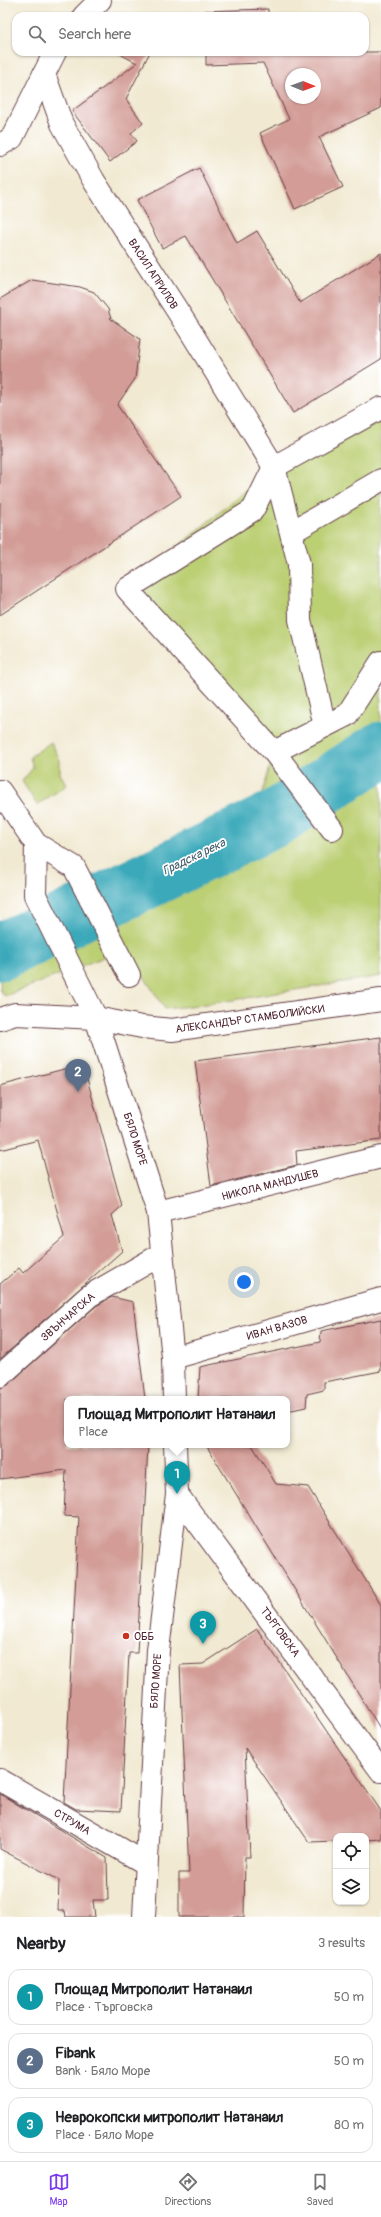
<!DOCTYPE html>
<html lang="en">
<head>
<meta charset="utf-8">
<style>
  :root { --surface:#fff; --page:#f2f2f2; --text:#202124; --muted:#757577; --line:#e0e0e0; --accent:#7c3aed }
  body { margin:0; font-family:Pangolin,sans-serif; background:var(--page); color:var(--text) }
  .controls { position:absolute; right:12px; bottom:12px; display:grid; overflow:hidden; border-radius:8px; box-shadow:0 1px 3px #0004 }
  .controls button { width:36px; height:36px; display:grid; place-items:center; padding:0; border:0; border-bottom:1px solid var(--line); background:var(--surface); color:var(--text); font:20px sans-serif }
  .compass { position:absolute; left:285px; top:68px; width:36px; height:36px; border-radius:50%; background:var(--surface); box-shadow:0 1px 3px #0004; rotate:91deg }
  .you { position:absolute; left:244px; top:1282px; width:14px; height:14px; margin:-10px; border:3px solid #fff; border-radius:50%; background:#1a73e8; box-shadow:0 0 0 6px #1a73e833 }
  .badge { display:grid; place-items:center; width:26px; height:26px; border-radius:50%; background:var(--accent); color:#fff; font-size:13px; font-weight:700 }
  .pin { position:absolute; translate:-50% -33px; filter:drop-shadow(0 1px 2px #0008) }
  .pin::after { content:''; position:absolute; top:21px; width:14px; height:12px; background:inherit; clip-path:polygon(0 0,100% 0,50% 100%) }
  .popup { position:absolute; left:64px; top:1396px; width:226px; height:52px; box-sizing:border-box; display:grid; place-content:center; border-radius:8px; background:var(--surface); filter:drop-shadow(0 1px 3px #0005); font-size:13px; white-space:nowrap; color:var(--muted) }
  .popup b { font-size:15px; color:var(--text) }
  .popup::after { content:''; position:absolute; left:50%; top:100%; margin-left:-8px; border:8px solid transparent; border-top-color:var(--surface) }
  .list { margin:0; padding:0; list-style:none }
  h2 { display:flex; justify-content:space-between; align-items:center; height:52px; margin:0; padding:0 16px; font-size:17px }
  h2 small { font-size:13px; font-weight:400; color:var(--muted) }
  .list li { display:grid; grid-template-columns:26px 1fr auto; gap:12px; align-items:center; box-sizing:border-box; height:56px; margin:0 8px 8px; padding:0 8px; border:1px solid var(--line); border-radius:12px }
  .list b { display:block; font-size:15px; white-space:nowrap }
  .list p { margin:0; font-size:13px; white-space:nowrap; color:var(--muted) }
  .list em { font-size:13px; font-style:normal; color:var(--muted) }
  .icon { flex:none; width:22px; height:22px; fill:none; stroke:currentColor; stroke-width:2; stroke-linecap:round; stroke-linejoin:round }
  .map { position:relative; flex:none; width:381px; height:1917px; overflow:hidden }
  .search { position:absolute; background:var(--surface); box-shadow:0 1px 3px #0004; left:12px; right:12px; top:12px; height:44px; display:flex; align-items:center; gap:10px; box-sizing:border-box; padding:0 14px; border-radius:12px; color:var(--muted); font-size:15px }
  .sheet { height:244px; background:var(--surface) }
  nav { display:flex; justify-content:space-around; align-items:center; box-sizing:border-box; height:56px; border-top:1px solid var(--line); background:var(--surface); font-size:11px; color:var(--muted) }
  nav a { display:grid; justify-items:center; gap:2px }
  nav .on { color:var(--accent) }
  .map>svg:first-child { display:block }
  .green { fill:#bbcf73; stroke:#82774f }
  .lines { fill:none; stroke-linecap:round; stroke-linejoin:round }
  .river { stroke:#3ba9ba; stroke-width:57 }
  .building { fill:#d39c96; fill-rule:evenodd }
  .street-casing { stroke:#633d44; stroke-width:24 }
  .street { stroke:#fff; stroke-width:22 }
  .poi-dot { fill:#c8321e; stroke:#fff; stroke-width:1.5 }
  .labels { text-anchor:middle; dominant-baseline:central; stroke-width:3.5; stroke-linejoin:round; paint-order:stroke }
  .street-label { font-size:11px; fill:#4a1f2b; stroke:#fff }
  .poi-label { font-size:11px; fill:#4a1f2b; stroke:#fff; text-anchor:start }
  .water-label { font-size:12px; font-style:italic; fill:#435d6b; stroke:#fff }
</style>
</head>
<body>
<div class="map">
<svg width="381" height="1917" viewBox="0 0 381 1917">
  <rect width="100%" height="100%" fill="#fff"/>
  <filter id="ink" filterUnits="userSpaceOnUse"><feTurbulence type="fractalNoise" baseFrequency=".025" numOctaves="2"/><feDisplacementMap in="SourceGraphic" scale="8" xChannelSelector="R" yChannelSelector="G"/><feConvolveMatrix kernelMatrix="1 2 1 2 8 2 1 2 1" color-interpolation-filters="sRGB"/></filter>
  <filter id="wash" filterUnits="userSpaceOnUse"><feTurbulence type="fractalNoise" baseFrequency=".012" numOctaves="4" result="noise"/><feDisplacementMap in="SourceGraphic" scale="16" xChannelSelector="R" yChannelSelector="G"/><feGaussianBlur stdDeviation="0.9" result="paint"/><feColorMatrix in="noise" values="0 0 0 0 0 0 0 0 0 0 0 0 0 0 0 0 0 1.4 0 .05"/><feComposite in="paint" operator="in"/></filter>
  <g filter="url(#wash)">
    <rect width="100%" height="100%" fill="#f1e9d1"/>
    <!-- green -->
    <g class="green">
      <path d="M 381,408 L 381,976 L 221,1002 L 165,1009 L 137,966 L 117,952 L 5,996 L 0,990 L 0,929 L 112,883 L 261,799 L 274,752 L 127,589 L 274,467 Z"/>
      <path d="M 51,742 L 60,760 L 60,774 L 67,785 L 37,805 L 22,781 L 33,768 L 30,757 Z"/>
    </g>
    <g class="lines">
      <!-- river -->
      <path class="river" d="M 0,952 L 276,818 L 381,750"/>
    </g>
    <g id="blocks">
      <!-- building -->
      <g class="building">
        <path d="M 268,9 L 268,16 L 205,16 L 205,11 Z"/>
        <path d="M 116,52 L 150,52 L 126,99 L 143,123 L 131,133 L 137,141 L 110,162 L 72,111 L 137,63 Z"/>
        <path d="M 206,52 L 381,52 L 381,108 L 319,137 L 343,187 L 295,209 L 260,133 L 289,119 L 263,63 L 206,65 ZM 291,74 L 315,74 L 315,98 L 291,98 Z"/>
        <path d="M 199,168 L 237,243 L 257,231 L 300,303 L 381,253 L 381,359 L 293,413 L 186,236 L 162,248 L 137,200 Z"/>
        <path d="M 32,280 L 80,287 L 94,292 L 108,309 L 111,319 L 140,339 L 135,379 L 117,405 L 181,496 L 0,615 L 0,299 Z"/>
        <path d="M 381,1037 L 381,1140 L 296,1151 L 297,1165 L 211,1186 L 195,1061 Z"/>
        <path d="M 83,1064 L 122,1206 L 112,1215 L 122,1251 L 0,1359 L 0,1284 L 19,1268 L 23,1273 L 64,1237 L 38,1140 L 0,1150 L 0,1086 Z"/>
        <path d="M 112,1297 L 133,1302 L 145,1399 L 67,1399 L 67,1445 L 148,1445 L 137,1653 L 129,1653 L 121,1811 L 76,1809 L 64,1802 L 79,1517 L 64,1516 L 66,1470 L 0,1479 L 0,1388 L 8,1385 L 96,1306 Z"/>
        <path d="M 381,1319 L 381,1371 L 324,1382 L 324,1390 L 307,1394 L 306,1407 L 287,1411 L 287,1399 L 198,1399 L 200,1367 L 320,1342 L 321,1331 Z"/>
        <path d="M 206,1445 L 252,1445 L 276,1484 L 308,1487 L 381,1605 L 381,1730 Z"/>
        <path d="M 257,1629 L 381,1811 L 381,1839 L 366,1840 L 366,1836 L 336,1836 L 336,1841 L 309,1842 L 245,1748 L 250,1857 L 245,1857 L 244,1917 L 179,1917 L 179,1873 L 189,1873 L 180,1665 L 203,1664 Z"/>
        <path d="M 0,1794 L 107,1858 L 108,1900 L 93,1900 L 95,1917 L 66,1917 L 65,1911 L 58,1911 L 59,1880 L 0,1849 Z"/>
      </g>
    </g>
  </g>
  <g filter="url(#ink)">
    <use href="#blocks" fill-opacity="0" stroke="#633d44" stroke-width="1"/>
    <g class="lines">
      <defs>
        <g id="street">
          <path d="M 84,16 L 100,0"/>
          <path d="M 44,74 L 62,124 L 94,181 L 191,332 L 274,467 L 299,564 L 300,620 L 325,726"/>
          <path d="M 0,145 L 12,138 L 55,52"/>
          <path d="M 292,532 L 381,480"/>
          <path d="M 274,752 L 347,715 L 381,662"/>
          <path d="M 0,791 L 36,844 L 74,867 L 129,975"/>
          <path d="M 332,829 L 274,752 L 127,589 L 253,510 L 274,467 L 381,408"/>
          <path d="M 36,844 L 35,895 L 96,1018 L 158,1212 L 173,1358 L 174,1399"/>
          <path d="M 0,1019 L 15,1014 L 96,1018 L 142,1027 L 172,1030 L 381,1000"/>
          <path d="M 158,1212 L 381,1157"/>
          <path d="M 173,1358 L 381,1299"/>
          <path d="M 0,1376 L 89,1296 L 162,1254"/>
          <path d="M 177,1494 L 381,1771"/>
          <path d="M 0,1780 L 145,1863"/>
          <path d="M 144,1917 L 158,1650 L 177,1494 L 175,1445"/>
        </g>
      </defs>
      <!-- street casing -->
      <use href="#street" class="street-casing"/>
      <!-- street -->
      <use href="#street" class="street"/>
    </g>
  </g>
  <!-- markers -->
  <circle class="poi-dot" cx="126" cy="1636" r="4"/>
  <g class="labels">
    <!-- street labels -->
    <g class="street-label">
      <text transform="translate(153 274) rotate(57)">ВАСИЛ АПРИЛОВ</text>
      <text transform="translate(250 1019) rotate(-8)">АЛЕКСАНДЪР СТАМБОЛИЙСКИ</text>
      <text transform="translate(135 1139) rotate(72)">БЯЛО МОРЕ</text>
      <text transform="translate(270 1185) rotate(-14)">НИКОЛА МАНДУШЕВ</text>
      <text transform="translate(68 1317) rotate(-41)">ЗВЪНЧАРСКА</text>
      <text transform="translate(277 1328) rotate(-16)">ИВАН ВАЗОВ</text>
      <text transform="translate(280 1632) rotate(54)">ТЪРГОВСКА</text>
      <text transform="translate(156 1681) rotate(-86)">БЯЛО МОРЕ</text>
      <text transform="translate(72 1822) rotate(30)">СТРУМА</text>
    </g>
    <!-- poi labels -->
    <g class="poi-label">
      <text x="134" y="1636">ОББ</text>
    </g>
    <!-- water labels -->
    <g class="water-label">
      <text transform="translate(194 857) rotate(-26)">Градска река</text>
    </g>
  </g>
</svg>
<div class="controls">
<button><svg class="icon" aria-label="locate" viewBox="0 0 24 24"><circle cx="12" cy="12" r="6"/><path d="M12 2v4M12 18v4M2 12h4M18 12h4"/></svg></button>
<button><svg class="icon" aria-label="layers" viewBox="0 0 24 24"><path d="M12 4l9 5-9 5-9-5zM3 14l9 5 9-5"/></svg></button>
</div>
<svg class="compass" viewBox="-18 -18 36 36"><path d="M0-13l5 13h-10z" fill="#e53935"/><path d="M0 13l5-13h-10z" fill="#757577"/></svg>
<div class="you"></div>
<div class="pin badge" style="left:177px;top:1494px;background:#0f9aa8">1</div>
<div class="popup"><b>Площад Митрополит Натанаил</b>Place</div>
<div class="pin badge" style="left:78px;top:1092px;background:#5c6f8a">2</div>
<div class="pin badge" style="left:203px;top:1644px;background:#0f9aa8">3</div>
<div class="search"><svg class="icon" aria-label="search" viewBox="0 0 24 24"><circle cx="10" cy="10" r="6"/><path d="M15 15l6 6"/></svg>Search here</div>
</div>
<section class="sheet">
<h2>Nearby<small>3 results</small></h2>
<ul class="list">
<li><span class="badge" style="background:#0f9aa8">1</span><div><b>Площад Митрополит Натанаил</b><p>Place · Търговска</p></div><em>50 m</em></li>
<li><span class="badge" style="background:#5c6f8a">2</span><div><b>Fibank</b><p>Bank · Бяло Море</p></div><em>50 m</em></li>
<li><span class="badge" style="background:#0f9aa8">3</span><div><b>Неврокопски митрополит Натанаил</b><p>Place · Бяло Море</p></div><em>80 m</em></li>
</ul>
</section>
<nav>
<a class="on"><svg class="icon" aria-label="map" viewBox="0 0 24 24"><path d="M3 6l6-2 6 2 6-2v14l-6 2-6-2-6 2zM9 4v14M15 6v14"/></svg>Map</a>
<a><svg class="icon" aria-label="directions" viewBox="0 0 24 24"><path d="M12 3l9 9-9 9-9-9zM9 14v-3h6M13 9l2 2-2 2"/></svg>Directions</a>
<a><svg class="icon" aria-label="saved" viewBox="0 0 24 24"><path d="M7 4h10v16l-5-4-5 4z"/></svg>Saved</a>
</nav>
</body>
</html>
